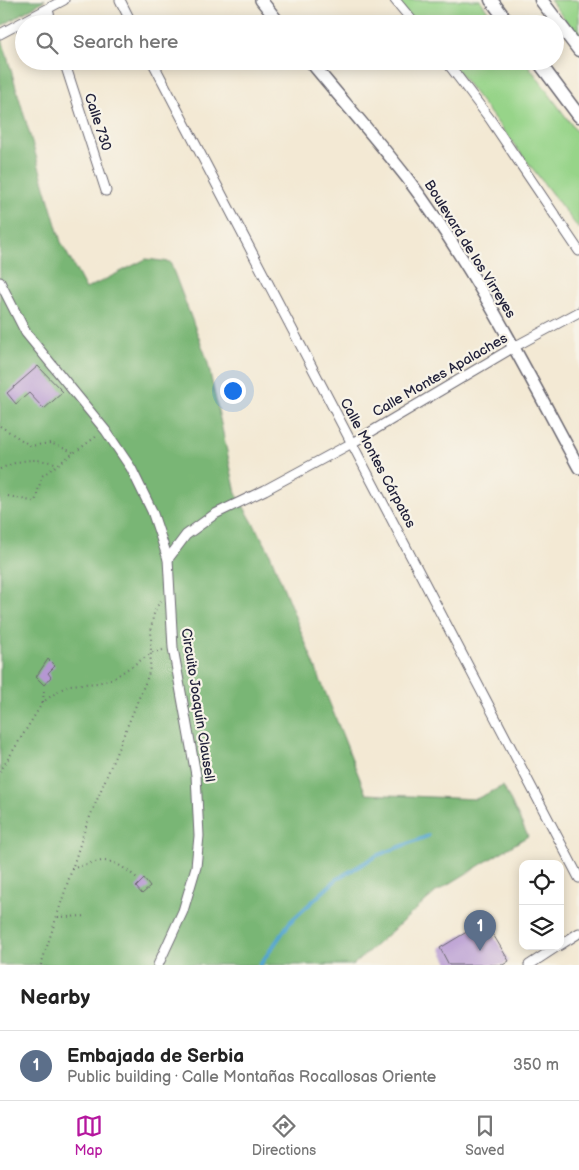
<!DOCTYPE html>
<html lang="en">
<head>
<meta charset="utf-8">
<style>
  :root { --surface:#fff; --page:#f2f2f2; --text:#222; --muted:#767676; --line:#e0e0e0; --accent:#b5179e }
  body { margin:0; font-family:"Balsamiq Sans",sans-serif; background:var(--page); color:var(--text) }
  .controls { position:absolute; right:15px; bottom:15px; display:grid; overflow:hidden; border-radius:10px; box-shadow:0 2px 12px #0003 }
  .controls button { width:45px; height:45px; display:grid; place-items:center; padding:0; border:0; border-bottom:1px solid var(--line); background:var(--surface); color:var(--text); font:25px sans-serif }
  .you { position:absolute; left:232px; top:390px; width:18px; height:18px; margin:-12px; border:4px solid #fff; border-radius:50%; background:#1a73e8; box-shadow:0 0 0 8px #1a73e833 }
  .badge { display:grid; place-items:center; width:32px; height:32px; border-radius:50%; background:var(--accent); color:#fff; font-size:16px; font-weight:700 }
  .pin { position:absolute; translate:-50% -41px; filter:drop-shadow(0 1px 2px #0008) }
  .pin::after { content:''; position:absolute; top:26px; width:18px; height:15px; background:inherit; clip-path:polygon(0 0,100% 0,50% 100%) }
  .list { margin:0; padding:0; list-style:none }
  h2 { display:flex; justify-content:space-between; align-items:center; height:65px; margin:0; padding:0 20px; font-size:21px }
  h2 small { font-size:16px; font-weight:400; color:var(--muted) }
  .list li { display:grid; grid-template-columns:32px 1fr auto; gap:15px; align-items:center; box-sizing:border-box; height:70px; padding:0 20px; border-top:1px solid var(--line) }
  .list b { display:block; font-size:19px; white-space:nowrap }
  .list p { margin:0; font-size:16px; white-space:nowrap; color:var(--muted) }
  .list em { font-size:16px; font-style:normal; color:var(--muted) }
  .icon { flex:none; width:28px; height:28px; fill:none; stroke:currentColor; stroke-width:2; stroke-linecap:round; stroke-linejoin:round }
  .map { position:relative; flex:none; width:579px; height:965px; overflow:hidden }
  .search { position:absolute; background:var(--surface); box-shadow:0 2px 12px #0003; left:15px; right:15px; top:15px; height:55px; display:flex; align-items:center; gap:12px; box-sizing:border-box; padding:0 18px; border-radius:28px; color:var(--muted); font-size:19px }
  .sheet { height:135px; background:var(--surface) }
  nav { display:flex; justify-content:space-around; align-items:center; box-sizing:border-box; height:70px; border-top:1px solid var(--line); background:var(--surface); font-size:14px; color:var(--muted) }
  nav a { display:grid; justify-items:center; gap:2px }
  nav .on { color:var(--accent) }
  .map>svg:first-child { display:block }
  .green { fill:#97d489; stroke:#5c7b62 }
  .forest { fill:#79b675; stroke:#4e6c58 }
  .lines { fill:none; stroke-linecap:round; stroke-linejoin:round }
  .stream { stroke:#54a6cf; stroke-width:4 }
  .building { fill:#b597d2 }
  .minor-casing { stroke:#6b6871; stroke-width:11 }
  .tertiary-casing { stroke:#6b6871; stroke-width:14 }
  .secondary-casing { stroke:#6b6871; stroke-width:15 }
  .path { stroke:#6b6871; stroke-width:2; stroke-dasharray:1 4; stroke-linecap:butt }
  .minor { stroke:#fff; stroke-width:9 }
  .tertiary { stroke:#fff; stroke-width:11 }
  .secondary { stroke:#fff; stroke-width:12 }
  .labels { text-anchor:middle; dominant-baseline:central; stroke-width:4.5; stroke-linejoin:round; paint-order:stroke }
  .street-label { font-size:14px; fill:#22223b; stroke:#f7f3e8 }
</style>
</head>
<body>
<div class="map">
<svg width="579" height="965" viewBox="0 0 579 965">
  <rect width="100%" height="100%" fill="#f7f3e8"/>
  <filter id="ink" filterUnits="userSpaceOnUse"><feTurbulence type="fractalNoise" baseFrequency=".02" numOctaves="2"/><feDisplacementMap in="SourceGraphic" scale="10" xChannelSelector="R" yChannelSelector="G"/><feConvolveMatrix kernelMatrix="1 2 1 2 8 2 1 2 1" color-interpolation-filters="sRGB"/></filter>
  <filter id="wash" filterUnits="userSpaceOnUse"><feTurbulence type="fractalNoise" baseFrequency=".0096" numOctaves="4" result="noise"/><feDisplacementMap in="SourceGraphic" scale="20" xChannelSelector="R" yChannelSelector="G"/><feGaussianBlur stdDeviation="1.12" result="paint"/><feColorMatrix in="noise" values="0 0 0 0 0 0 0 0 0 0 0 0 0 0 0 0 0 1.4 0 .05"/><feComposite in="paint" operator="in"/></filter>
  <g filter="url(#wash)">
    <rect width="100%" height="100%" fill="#f3e9d4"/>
    <!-- green -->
    <g class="green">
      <path d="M 394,0 L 480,0 L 497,24 L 416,24 Z"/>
      <path d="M 550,0 L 579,0 L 579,38 Z"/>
      <path d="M 450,61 L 525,61 L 579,135 L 579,229 Z"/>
    </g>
    <!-- forest -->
    <g class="forest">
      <path d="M 0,0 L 45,0 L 0,27 Z"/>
      <path d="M 0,32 L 61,242 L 86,289 L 146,259 L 170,262 L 207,359 L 236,493 L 268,549 L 366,794 L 476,799 L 503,786 L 528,836 L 436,892 L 353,965 L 0,965 Z"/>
    </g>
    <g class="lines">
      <!-- stream -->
      <path class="stream" d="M 260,965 L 290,922 L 337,879 L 376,856 L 428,836"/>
    </g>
    <g id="blocks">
      <!-- building -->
      <g class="building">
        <path d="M 38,366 L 63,392 L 44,409 L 29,393 L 16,404 L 7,393 Z"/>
        <path d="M 48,659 L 55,666 L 48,673 L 51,677 L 44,685 L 36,677 Z"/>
        <path d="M 144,879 L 150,887 L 142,894 L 136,887 Z"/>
        <path d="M 485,921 L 509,961 L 503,965 L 449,965 L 440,948 Z"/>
      </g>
    </g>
  </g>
  <g filter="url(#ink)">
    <use href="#blocks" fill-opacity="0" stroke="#6b6871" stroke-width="1"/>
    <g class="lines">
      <defs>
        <g id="minor">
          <path d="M 120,0 L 132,24"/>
          <path d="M 395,0 L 415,24"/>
          <path d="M 48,10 L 52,24"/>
          <path d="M 0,34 L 64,0"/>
          <path d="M 64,61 L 106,191"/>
          <path d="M 152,61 L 579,878"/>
          <path d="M 446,61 L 490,119 L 579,251"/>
          <path d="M 0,282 L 26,333 L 106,431 L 131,468 L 152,511 L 168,559 L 173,648 L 196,775 L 199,836 L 196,867 L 183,911 L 158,965"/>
          <path d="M 168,559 L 186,535 L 215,514 L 265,490 L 352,443 L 514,347 L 579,312"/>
          <path d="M 560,945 L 579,933"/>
          <path d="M 529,965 L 558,946"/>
        </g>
        <g id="tertiary">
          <path d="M 261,0 L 280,24"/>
          <path d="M 310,61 C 342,100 376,138 407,178 C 475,268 526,370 579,468"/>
        </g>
        <g id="secondary">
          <path d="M 491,0 L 509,24"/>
          <path d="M 541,0 L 579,50"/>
          <path d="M 538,61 L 579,116"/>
        </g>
      </defs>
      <!-- minor casing -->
      <use href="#minor" class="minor-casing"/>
      <!-- tertiary casing -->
      <use href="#tertiary" class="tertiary-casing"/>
      <!-- secondary casing -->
      <use href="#secondary" class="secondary-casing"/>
      <!-- path -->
      <g class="path">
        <path d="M 0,426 L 31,446 L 50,443 L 73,452"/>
        <path d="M 0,469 C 21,459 32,458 55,463"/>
        <path d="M 8,496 L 35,502 L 42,476 L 97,436"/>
        <path d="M 43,702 L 44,688"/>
        <path d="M 0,772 L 43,702 L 57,692 L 69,685 L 98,683 L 114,678 L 153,652 L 163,650"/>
        <path d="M 71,869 C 104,859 109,855 137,878"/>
        <path d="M 58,917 L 88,916"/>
        <path d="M 41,965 L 85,829 L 148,676 C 155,654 145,618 161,601"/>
      </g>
      <!-- minor -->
      <use href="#minor" class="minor"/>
      <!-- tertiary -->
      <use href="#tertiary" class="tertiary"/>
      <!-- secondary -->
      <use href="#secondary" class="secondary"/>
    </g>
  </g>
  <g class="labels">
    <!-- street labels -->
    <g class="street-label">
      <text transform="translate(98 122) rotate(72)">Calle 730</text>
      <text transform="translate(470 249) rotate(58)">Boulevard de los Virreyes</text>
      <text transform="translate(440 375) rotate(-30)">Calle Montes Apalaches</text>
      <text transform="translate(378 463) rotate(62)">Calle Montes Cárpatos</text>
      <text transform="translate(198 705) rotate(81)">Circuito Joaquín Clausell</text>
    </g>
  </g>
</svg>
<div class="controls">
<button><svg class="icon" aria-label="locate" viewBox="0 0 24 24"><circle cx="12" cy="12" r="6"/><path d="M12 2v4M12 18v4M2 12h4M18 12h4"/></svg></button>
<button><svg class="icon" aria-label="layers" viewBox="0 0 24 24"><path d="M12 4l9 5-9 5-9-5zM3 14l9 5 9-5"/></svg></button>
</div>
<div class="you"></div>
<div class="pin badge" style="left:480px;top:951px;background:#5c6f8a">1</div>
<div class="search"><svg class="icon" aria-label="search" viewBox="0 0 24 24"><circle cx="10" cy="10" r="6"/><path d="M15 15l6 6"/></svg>Search here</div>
</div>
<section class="sheet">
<h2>Nearby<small></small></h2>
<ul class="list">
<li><span class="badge" style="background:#5c6f8a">1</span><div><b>Embajada de Serbia</b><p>Public building · Calle Montañas Rocallosas Oriente</p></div><em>350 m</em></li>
</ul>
</section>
<nav>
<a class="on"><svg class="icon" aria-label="map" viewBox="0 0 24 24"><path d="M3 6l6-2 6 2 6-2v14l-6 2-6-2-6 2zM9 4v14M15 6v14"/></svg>Map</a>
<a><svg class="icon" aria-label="directions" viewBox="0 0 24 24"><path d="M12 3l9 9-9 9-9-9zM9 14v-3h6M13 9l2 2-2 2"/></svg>Directions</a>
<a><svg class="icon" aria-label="saved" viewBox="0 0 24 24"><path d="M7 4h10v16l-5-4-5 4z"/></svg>Saved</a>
</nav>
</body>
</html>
